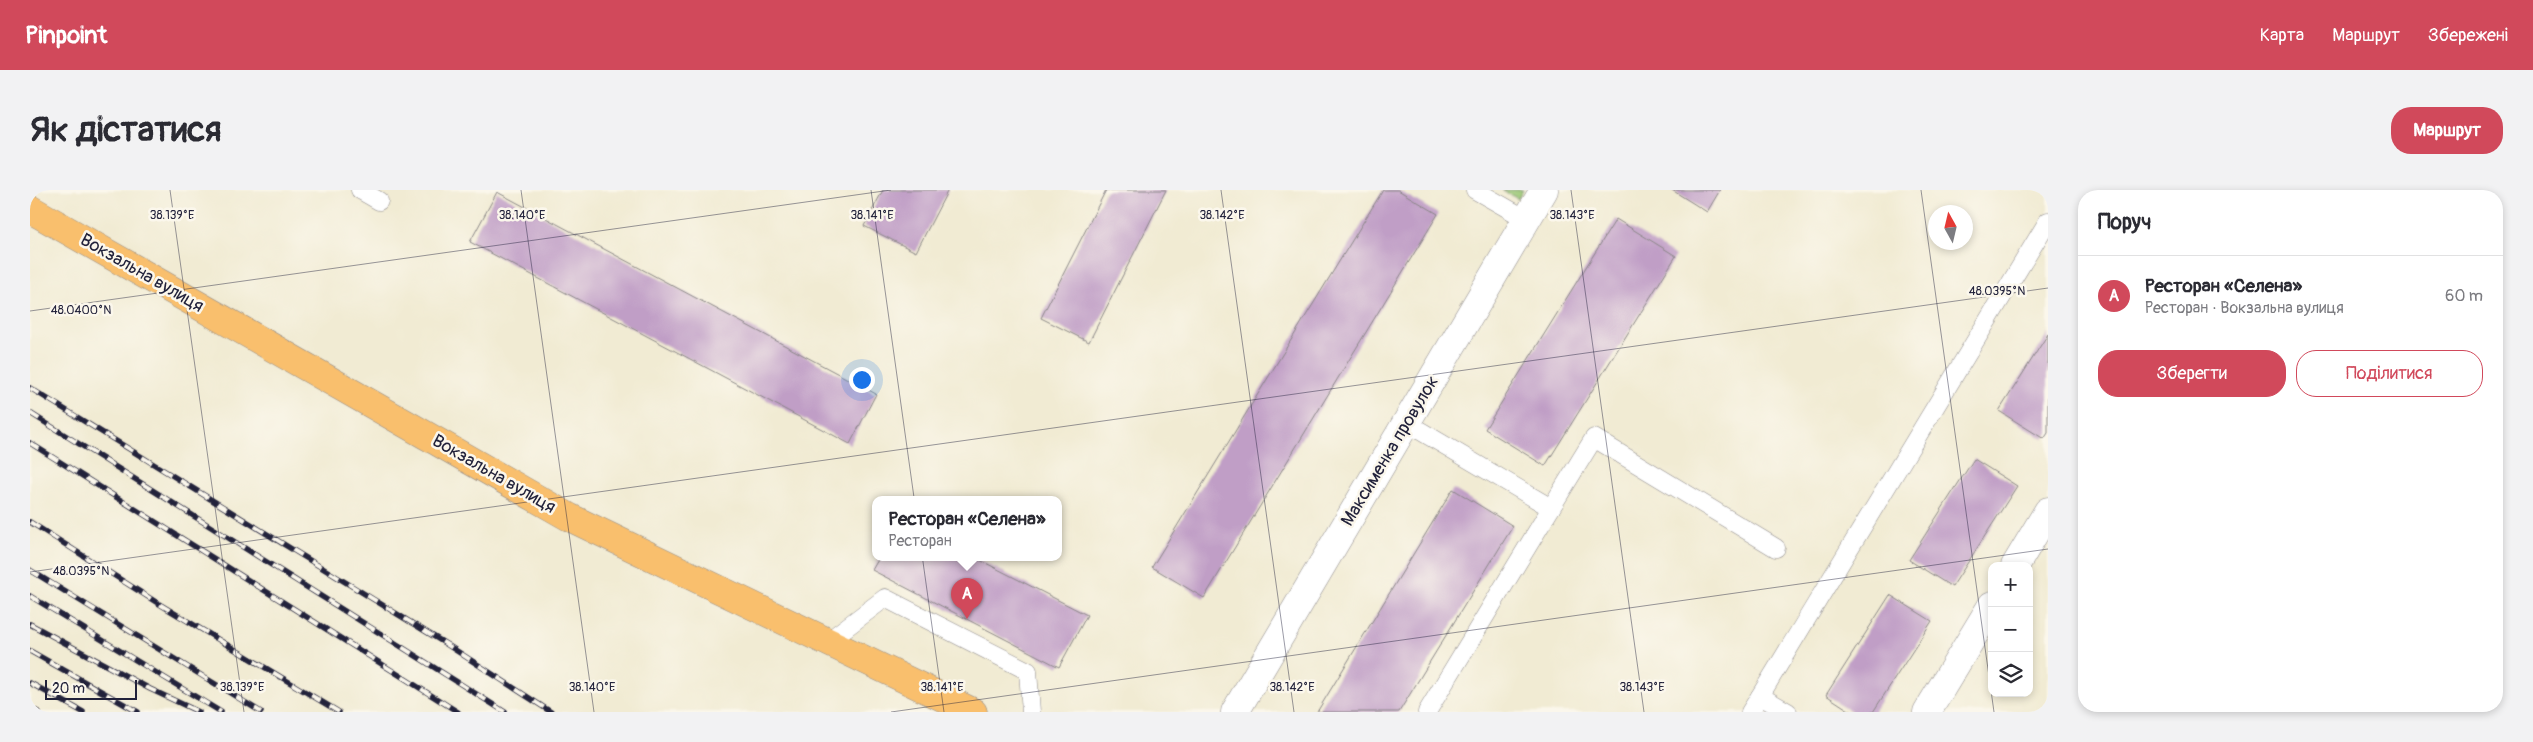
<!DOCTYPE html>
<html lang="uk">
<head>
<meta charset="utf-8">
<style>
  :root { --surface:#fff; --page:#f2f2f3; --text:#2b2b33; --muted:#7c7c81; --line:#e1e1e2; --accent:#d1495b }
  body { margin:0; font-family:Pangolin,sans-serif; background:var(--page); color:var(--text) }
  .controls { position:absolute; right:15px; bottom:15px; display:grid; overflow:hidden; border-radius:10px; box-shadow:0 2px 8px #0003 }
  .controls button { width:45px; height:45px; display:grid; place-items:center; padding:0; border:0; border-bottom:1px solid var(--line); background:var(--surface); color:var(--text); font:25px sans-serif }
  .compass { position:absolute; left:1898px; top:15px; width:45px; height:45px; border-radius:50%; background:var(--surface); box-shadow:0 2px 8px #0003; rotate:352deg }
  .scale { position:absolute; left:15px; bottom:12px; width:92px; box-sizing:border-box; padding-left:5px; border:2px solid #22223b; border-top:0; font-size:14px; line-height:18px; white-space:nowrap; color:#22223b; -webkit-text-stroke:4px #fbf7ec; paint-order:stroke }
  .you { position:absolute; left:831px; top:189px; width:18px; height:18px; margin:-12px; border:4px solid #fff; border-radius:50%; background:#1a73e8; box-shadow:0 0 0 8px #1a73e833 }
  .badge { display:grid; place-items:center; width:32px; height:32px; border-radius:50%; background:var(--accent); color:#fff; font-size:16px; font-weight:700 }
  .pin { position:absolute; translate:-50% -41px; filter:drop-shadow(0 1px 2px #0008) }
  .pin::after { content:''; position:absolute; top:26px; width:18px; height:15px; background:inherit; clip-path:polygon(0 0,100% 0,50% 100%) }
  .popup { position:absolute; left:842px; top:306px; width:190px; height:65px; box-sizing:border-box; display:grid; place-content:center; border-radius:10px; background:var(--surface); filter:drop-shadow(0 1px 4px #0005); font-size:16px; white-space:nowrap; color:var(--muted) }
  .popup b { font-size:19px; color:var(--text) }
  .popup::after { content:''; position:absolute; left:50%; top:100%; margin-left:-10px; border:10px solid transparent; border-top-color:var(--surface) }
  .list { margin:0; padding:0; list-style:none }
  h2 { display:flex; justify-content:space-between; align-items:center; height:65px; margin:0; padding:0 20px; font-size:21px }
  h2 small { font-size:16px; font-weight:400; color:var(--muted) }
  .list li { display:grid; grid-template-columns:32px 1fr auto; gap:15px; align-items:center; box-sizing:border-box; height:80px; padding:0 20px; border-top:1px solid var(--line) }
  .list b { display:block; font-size:19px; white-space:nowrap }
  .list p { margin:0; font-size:16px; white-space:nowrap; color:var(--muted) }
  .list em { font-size:16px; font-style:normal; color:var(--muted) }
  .actions { display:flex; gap:10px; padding:15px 20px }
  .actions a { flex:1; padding:11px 0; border:1px solid var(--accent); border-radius:20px; text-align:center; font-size:18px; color:var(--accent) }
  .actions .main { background:var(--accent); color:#fff }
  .icon { flex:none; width:28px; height:28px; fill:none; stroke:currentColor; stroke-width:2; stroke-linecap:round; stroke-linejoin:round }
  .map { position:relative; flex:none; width:2018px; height:522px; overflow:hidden; border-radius:20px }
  header { display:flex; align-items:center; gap:30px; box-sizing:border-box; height:70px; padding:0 25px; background:var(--accent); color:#fff }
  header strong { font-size:24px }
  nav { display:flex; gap:28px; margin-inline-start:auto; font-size:18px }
  .intro { display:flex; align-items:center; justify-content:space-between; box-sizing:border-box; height:120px; padding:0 30px }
  h1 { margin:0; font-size:35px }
  .button { padding:12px 22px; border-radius:20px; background:var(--accent); color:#fff; font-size:18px; font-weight:700 }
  main { display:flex; gap:30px; padding:0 30px }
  aside { flex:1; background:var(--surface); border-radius:20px; box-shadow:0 2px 8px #0003 }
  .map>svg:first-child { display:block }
  .green { fill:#9bc876; stroke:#5e7558 }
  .building { fill:#c09ec6 }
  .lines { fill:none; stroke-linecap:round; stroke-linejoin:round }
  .lane-casing { stroke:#8a8687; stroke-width:19 }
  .street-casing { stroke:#8a8687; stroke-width:29 }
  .primary-casing { stroke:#8a8687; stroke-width:29 }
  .lane { stroke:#fff; stroke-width:18 }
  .street { stroke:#fff; stroke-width:28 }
  .primary { stroke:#f9bf6d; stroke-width:28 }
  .rail-casing { stroke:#22223b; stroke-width:5.5 }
  .rail { stroke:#fbf7ec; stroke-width:4; stroke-dasharray:11; stroke-linecap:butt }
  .ticks { fill:none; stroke:#22223b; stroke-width:1; stroke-opacity:0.45 }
  .labels { text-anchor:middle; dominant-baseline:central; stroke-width:5; stroke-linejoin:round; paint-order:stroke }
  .street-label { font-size:18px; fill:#22223b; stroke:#fbf7ec }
  .ticks-label { font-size:12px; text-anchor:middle; fill:#22223b; stroke:#fbf7ec; stroke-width:5; stroke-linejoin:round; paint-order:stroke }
</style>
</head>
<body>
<header>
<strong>Pinpoint</strong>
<nav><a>Карта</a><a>Маршрут</a><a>Збережені</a></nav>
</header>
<div class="intro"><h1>Як дістатися</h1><a class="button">Маршрут</a></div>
<main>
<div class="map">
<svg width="2018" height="522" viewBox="0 0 2018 522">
  <rect width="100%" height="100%" fill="#fbf7ec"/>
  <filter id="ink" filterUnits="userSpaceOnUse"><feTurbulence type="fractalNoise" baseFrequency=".02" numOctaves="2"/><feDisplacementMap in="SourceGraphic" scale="10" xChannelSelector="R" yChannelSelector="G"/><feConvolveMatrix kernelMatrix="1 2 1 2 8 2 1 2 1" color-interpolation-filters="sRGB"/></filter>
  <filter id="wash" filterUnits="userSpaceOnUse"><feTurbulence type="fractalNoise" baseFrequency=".0096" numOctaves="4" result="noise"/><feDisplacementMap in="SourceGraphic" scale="20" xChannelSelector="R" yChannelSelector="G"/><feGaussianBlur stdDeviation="1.12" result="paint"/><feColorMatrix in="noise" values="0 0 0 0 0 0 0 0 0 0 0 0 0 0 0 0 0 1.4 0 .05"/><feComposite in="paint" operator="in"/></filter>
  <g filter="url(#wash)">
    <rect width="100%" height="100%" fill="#f1ebd3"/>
    <!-- green -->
    <path class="green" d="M 1472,0 L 1493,0 L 1488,9 Z"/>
    <g id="blocks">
      <!-- building -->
      <g class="building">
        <path d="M 853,0 L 918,0 L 886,62 L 834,36 Z"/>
        <path d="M 1076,0 L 1136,0 L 1059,152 L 1011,128 Z"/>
        <path d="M 1353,0 L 1368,0 L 1408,24 L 1174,408 L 1122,377 Z"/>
        <path d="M 1642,0 L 1690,0 L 1677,22 Z"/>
        <path d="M 467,2 L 846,204 L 820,254 L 440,52 Z"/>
        <path d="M 1586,29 L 1646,66 L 1515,276 L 1455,239 Z"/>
        <path d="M 2018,144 L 2018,243 L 2014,249 L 1969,221 Z"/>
        <path d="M 1944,269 L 1987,296 L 1922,397 L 1879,370 Z"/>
        <path d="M 1423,299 L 1483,336 L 1369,522 L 1287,522 Z"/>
        <path d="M 849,368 L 946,368 L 1057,425 L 1029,477 L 842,380 Z"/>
        <path d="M 1860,405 L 1902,431 L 1843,522 L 1822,522 L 1796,505 Z"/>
      </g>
    </g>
  </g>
  <g filter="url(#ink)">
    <use href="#blocks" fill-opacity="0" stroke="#8a8687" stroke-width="1"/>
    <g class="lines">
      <defs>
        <g id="lane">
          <path d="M 330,0 L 349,11"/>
          <path d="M 1445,0 L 1496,29"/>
          <path d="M 1377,233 L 1521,318 L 1564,248 L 1746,358"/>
          <path d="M 797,452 L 855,408 L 998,481 L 1001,522"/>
          <path d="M 1730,506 L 2018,31"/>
          <path d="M 1397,522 L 1521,318"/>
          <path d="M 1720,522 L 1730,506 L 1758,522"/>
        </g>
        <g id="street">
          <path d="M 1985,376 L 2018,321"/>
          <path d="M 1205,522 L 1514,0"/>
          <path d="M 1897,522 L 1962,415"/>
        </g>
        <path id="primary" d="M 0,19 L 539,327 L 943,522"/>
      </defs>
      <!-- lane casing -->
      <use href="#lane" class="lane-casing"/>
      <!-- street casing -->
      <use href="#street" class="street-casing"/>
      <!-- primary casing -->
      <use href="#primary" class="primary-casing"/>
      <!-- lane -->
      <use href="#lane" class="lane"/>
      <!-- street -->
      <use href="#street" class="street"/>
      <!-- primary -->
      <use href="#primary" class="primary"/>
      <defs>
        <g id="rail">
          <path d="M 0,198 L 416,454 L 521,522"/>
          <path d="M 0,223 L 475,522"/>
          <path d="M 0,253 L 428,522"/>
          <path d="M 0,332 L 126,412 L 309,522"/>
          <path d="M 0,380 L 231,522"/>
          <path d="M 0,406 L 191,522"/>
          <path d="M 0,434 L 120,499 L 169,522"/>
          <path d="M 0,461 L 108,522"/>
          <path d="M 0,493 L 53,522"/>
          <path d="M 0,518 L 8,522"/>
        </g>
      </defs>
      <!-- rail casing -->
      <use href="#rail" class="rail-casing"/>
      <!-- rail -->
      <use href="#rail" class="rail"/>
    </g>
  </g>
  <!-- ticks -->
  <path class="ticks" d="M 140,0 L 214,522M 491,0 L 564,522M 841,0 L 914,522M 1191,0 L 1264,522M 1541,0 L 1614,522M 1891,0 L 1964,522M 0,121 L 861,0M 0,382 L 2018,98M 861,522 L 2018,359"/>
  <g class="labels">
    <!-- street labels -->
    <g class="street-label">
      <text transform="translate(112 83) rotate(30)">Вокзальна вулиця</text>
      <text transform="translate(1360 261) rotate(-59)">Максименка провулок</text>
      <text transform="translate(464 284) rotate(30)">Вокзальна вулиця</text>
    </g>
  </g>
  <g class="ticks-label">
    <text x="142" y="29">38.139°E</text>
    <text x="492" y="29">38.140°E</text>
    <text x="842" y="29">38.141°E</text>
    <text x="1192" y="29">38.142°E</text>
    <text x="1542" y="29">38.143°E</text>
    <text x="1967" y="105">48.0395°N</text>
    <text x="51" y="124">48.0400°N</text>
    <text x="51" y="385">48.0395°N</text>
    <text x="212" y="501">38.139°E</text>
    <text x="562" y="501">38.140°E</text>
    <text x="912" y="501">38.141°E</text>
    <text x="1262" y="501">38.142°E</text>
    <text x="1612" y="501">38.143°E</text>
  </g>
</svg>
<div class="controls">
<button>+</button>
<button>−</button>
<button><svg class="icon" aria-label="layers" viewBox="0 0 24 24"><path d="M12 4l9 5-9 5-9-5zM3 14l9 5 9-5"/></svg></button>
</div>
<svg class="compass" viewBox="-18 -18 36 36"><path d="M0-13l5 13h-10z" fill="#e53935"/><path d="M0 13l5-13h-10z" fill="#7c7c81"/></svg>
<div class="scale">20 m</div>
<div class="you"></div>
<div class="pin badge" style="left:937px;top:429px">A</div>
<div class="popup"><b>Ресторан «Селена»</b>Ресторан</div>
</div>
<aside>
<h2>Поруч<small></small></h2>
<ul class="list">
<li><span class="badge">A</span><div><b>Ресторан «Селена»</b><p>Ресторан · Вокзальна вулиця</p></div><em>60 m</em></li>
</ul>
<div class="actions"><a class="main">Зберегти</a><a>Поділитися</a></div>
</aside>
</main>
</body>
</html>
